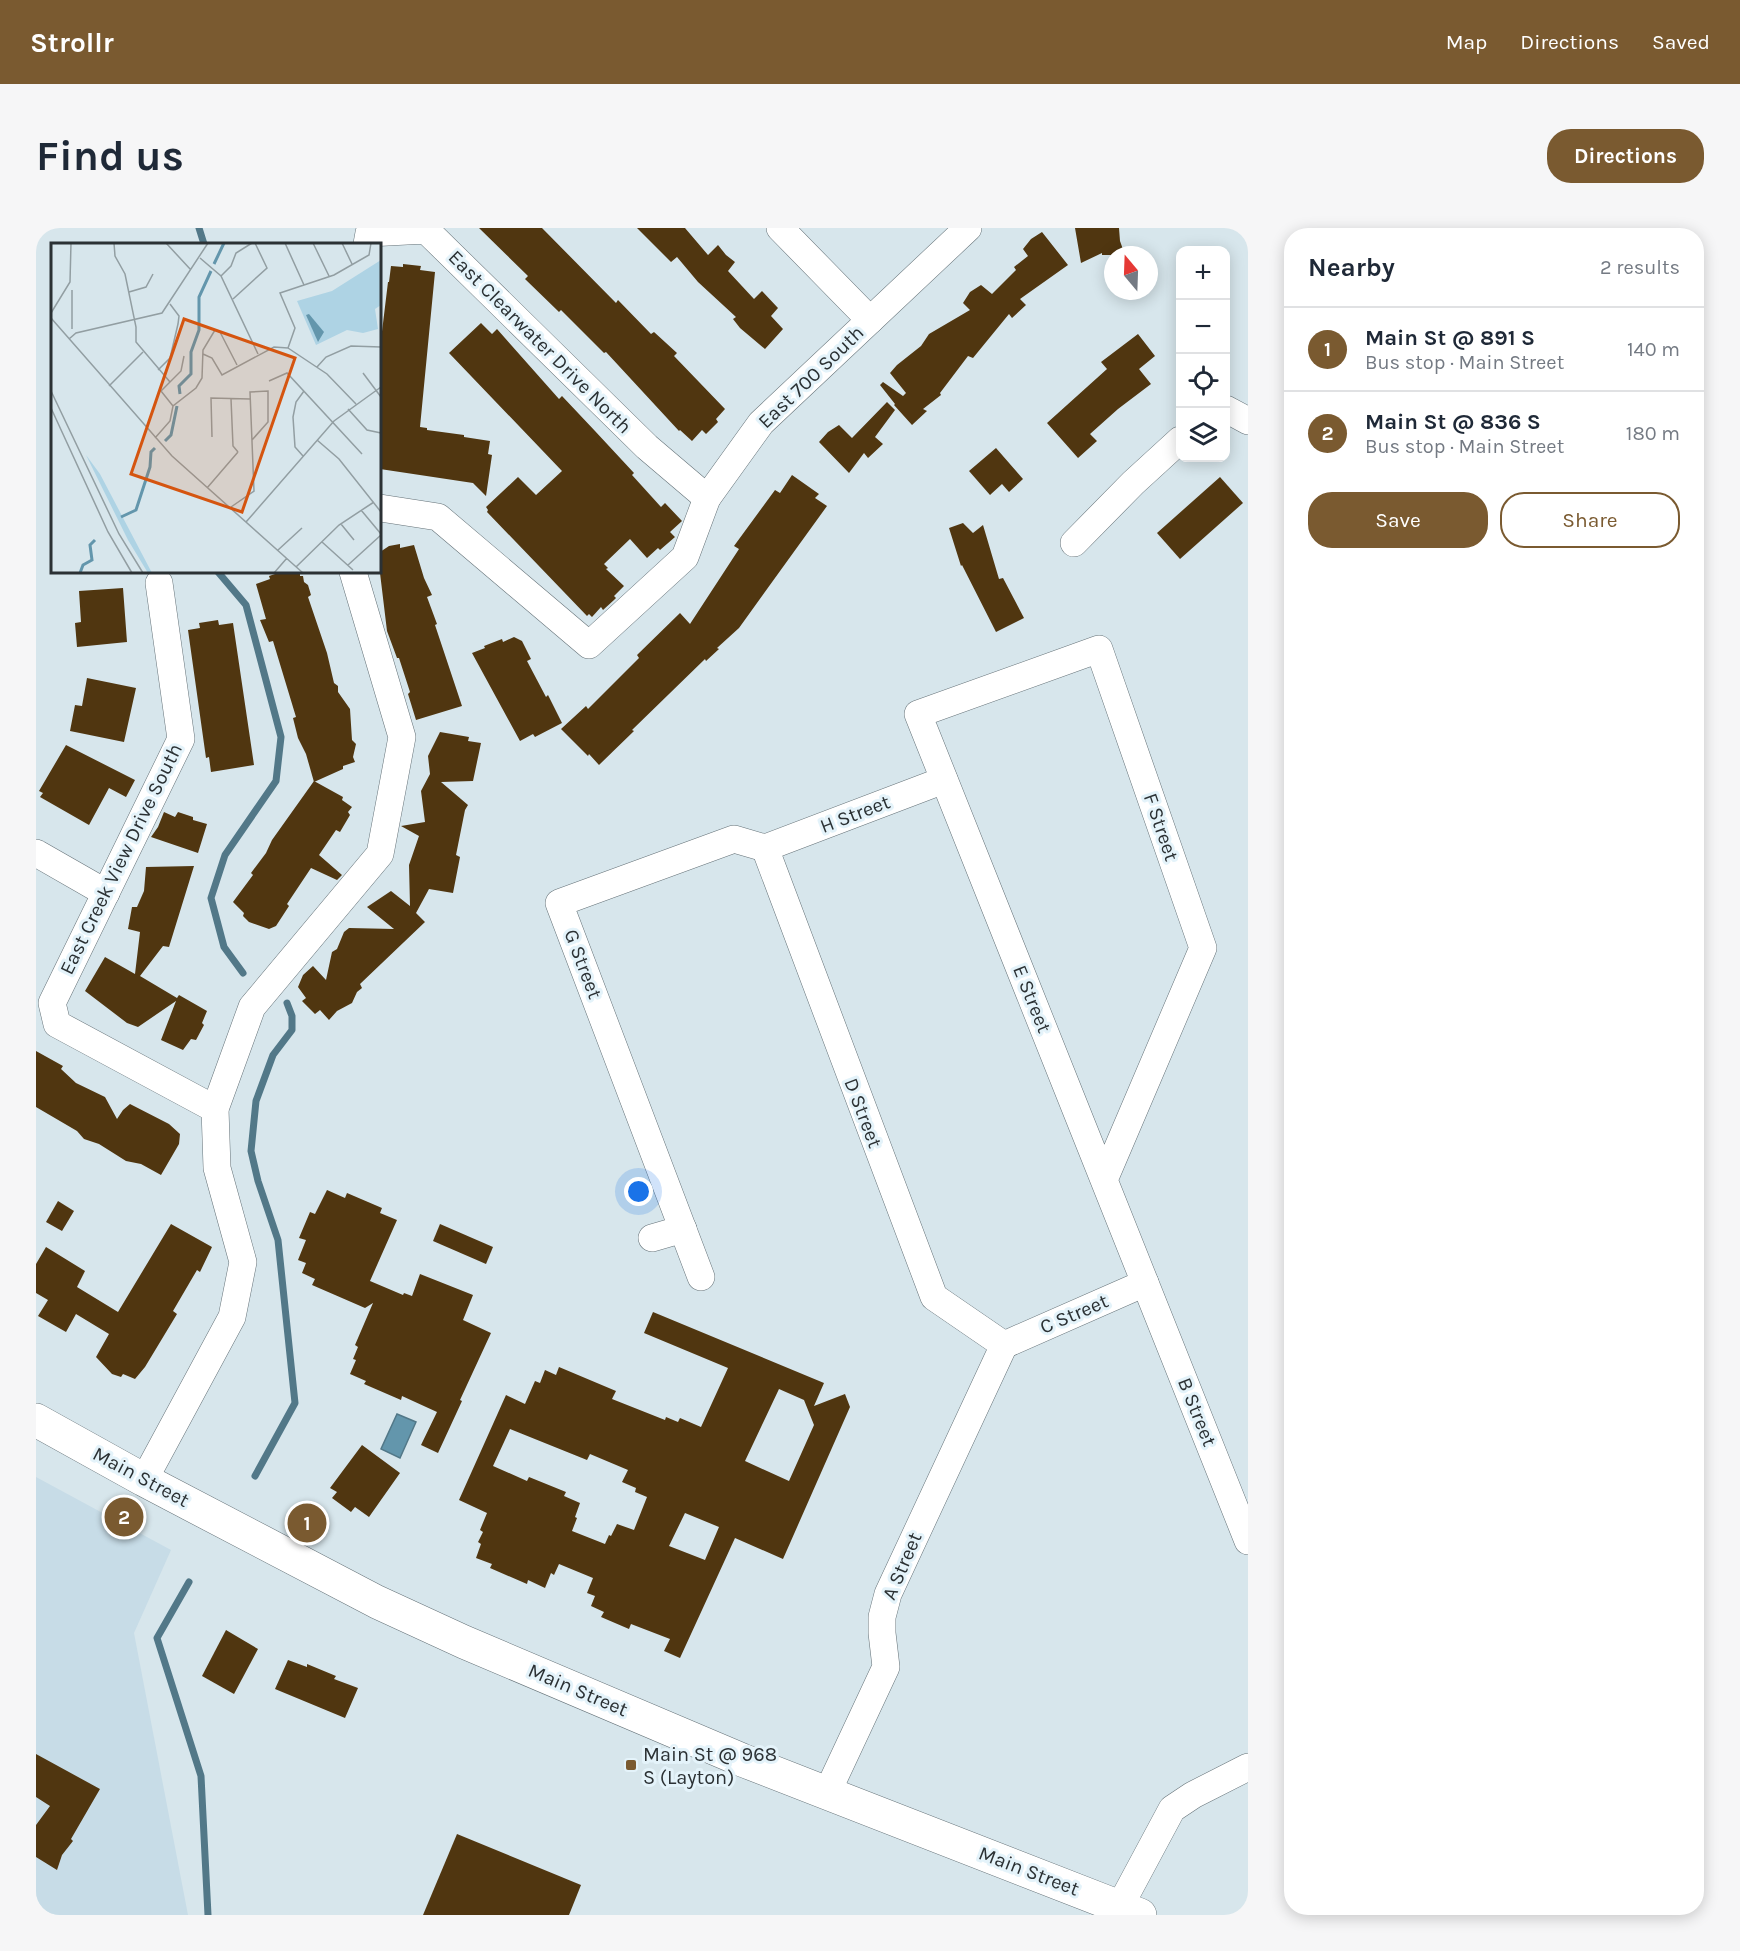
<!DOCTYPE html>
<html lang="en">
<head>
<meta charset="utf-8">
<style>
  :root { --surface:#fff; --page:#f6f6f7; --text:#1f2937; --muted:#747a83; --line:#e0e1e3; --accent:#7a5a30 }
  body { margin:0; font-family:Karla,sans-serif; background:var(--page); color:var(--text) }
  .controls { position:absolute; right:18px; top:18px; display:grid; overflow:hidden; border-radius:12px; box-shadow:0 3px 15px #0003 }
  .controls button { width:54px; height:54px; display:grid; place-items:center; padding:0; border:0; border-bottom:2px solid var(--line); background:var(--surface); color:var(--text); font:30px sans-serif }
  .compass { position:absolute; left:1068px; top:18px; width:54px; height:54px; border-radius:50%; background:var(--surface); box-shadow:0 3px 15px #0003; rotate:341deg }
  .you { position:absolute; left:603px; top:964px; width:21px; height:21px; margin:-15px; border:4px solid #fff; border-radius:50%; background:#1a73e8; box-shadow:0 0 0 9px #1a73e833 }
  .badge { display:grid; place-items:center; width:39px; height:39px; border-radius:50%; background:var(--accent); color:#fff; font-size:20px; font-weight:700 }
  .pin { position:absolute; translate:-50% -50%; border:3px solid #fff; box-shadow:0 2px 6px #0006 }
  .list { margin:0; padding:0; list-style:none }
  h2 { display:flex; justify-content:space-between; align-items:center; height:78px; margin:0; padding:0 24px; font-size:26px }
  h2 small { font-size:20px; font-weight:400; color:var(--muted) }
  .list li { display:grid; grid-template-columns:39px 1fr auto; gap:18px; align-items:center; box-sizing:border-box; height:84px; padding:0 24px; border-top:2px solid var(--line) }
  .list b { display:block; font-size:22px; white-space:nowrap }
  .list p { margin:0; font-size:20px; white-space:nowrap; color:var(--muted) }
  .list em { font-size:20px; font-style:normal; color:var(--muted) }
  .actions { display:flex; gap:12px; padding:18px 24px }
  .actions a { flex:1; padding:14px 0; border:2px solid var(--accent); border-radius:24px; text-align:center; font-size:21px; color:var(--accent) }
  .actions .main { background:var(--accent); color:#fff }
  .icon { flex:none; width:33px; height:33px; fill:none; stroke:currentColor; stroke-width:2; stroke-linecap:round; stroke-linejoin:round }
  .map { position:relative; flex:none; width:1212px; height:1687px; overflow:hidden; border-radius:24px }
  header { display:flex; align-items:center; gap:36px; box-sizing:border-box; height:84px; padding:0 30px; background:var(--accent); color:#fff }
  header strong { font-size:28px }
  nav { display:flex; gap:33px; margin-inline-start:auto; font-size:21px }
  .intro { display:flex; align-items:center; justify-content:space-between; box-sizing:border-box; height:144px; padding:0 36px }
  h1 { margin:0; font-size:42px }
  .button { padding:15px 27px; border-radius:24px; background:var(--accent); color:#fff; font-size:21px; font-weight:700 }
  main { display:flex; gap:36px; padding:0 36px }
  aside { flex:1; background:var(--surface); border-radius:24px; box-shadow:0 3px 15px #0003 }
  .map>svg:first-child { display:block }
  .built { fill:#c7dce7 }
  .water { fill:#6396ac; stroke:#527888; stroke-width:1.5 }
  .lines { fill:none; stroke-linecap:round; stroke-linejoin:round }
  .stream { stroke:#527888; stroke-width:7 }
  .building { fill:#503610; fill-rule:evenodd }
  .minor-casing { stroke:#657278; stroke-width:28 }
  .secondary-casing { stroke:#657278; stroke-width:34 }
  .minor { stroke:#fff; stroke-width:27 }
  .secondary { stroke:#fff; stroke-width:33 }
  .poi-dot { fill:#7a5a30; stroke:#e4f3fa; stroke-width:2 }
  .labels { text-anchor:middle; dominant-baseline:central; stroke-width:6; stroke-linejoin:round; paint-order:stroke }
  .street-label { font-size:20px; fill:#2b3134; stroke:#e4f3fa }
  .poi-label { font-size:20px; fill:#2b3134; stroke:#e4f3fa; text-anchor:start }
  .inset-river { fill:none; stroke:#6396ac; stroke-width:3 }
  .inset-road { fill:none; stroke:#929ea2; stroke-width:1.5 }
  .view { fill:#d55510; fill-opacity:0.15; stroke:#d55510; stroke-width:3 }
  .inset-edge { fill:none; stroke:#2b3134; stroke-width:3 }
</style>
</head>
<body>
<header>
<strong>Strollr</strong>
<nav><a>Map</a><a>Directions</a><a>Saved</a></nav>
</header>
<div class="intro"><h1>Find us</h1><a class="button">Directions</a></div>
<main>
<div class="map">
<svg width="1212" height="1687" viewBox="0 0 1212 1687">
  <rect width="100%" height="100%" fill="#d7e6ec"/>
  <!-- built -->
  <path class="built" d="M 0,1249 L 135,1322 L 98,1405 L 152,1687 L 0,1687 Z"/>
  <!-- water -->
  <path class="water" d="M 361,1186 L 380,1194 L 364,1230 L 345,1221 Z"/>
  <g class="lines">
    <!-- stream -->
    <g class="stream">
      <path d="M 163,0 L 168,16"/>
      <path d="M 182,344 L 210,377 L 245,509 L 240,553 L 189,627 L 175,670 L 188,719 L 207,745"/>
      <path d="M 219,1248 L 259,1175 L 242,1012 L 222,953 L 215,923 L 220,873 L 237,827 L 256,802 L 256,788 L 251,775"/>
      <path d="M 153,1354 L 121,1410 L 165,1548 L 172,1687"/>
    </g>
  </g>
  <!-- building -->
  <g class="building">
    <path d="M 443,0 L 506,0 L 580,75 L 582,72 L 615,106 L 618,104 L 641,125 L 638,128 L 689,181 L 680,191 L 682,194 L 670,206 L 666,202 L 656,213 L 644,202 L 643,203 L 570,124 L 568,125 L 525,82 L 523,84 L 489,51 L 492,48 Z"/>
    <path d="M 601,0 L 649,0 L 672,27 L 682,17 L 690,27 L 699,34 L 692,43 L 718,71 L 726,63 L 742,80 L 735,88 L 747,101 L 729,121 L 704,100 L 697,91 L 700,89 L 662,54 L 641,29 L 635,34 Z"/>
    <path d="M 1039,0 L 1083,0 L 1084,13 L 1089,27 L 1066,27 L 1066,25 L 1045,35 Z"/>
    <path d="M 1006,4 L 1032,37 L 984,71 L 990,77 L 976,90 L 973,86 L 937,130 L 932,128 L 904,165 L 905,167 L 887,181 L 891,183 L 876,197 L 858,177 L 859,176 L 844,157 L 847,154 L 867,168 L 870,165 L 854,145 L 861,137 L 885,118 L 893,106 L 934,82 L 927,75 L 934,64 L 945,57 L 956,66 L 980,42 L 978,39 L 992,28 L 987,21 L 995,11 Z"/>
    <path d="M 367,36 L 385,38 L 384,42 L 399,44 L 384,199 L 391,200 L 391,202 L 428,207 L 428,209 L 454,213 L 452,226 L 456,227 L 450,268 L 437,255 L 344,241 L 344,120 L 352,54 L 353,54 L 355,38 L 367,39 Z"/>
    <path d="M 445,95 L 456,106 L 461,101 L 523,171 L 526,168 L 559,203 L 598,245 L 596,247 L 625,279 L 629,275 L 646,293 L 634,304 L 639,309 L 624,322 L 622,320 L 611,330 L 594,311 L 568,336 L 572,340 L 570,341 L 588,358 L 578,368 L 580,370 L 578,372 L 567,382 L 565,379 L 556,389 L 553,386 L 551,388 L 451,284 L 452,282 L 450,279 L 482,249 L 500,267 L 526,243 L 413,125 Z"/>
    <path d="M 1102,106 L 1119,128 L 1103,141 L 1115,156 L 1082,181 L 1054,206 L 1061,213 L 1042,230 L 1011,195 L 1071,141 L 1065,134 Z"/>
    <path d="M 851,174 L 859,182 L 839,209 L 847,216 L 832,230 L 828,225 L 813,245 L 783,214 L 792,204 L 803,197 L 816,210 Z"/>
    <path d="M 960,220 L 987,251 L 973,264 L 966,256 L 954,267 L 933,243 Z"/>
    <path d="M 756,247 L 783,266 L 779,270 L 791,278 L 703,400 L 681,420 L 683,421 L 670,433 L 669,431 L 596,502 L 598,503 L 563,537 L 553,526 L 552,528 L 525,501 L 550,478 L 552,481 L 603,430 L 601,427 L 644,385 L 654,396 L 703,321 L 698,318 L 739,262 L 744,265 Z"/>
    <path d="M 1184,249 L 1207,275 L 1144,331 L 1121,305 Z"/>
    <path d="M 927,295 L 937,305 L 947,297 L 963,351 L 967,350 L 988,390 L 960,404 L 926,337 L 925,338 L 913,300 Z"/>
    <path d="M 364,316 L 364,320 L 378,317 L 388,350 L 396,367 L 391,369 L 401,396 L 399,397 L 426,478 L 380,492 L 372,466 L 374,464 L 363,430 L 361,430 L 351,403 L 344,345 L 344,324 L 353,318 Z"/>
    <path d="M 245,344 L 264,344 L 264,348 L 267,348 L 268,354 L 272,357 L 275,367 L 272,369 L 291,425 L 298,455 L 302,458 L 302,464 L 314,481 L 316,512 L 320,516 L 317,529 L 319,534 L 307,538 L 307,541 L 278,554 L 270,526 L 262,510 L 257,490 L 260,489 L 237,413 L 233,414 L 224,392 L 230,391 L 220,356 L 234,351 L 233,348 Z"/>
    <path d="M 87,360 L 91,414 L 41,419 L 39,395 L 45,394 L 43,363 Z"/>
    <path d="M 182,392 L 183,397 L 197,395 L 218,537 L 175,544 L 173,529 L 170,530 L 152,402 L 164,400 L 163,395 Z"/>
    <path d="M 478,409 L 486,413 L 495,431 L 491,433 L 510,469 L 512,467 L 526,495 L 499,509 L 497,506 L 484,513 L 436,425 L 449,420 L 448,418 L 466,411 L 467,414 Z"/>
    <path d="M 51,450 L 100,460 L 88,514 L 34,503 L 39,477 L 46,478 Z"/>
    <path d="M 404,504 L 433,509 L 432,513 L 445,515 L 437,553 L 405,554 L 432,577 L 429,582 L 420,627 L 424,629 L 417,665 L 393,661 L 380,685 L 389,694 L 324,756 L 326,760 L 321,764 L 316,775 L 301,783 L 293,792 L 284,782 L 279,786 L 266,773 L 270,770 L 262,759 L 267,747 L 277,738 L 290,752 L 296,724 L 301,721 L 308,704 L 313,700 L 358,701 L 331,679 L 355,663 L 374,678 L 373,637 L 383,608 L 365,598 L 389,594 L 385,563 L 394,546 L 392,528 Z"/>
    <path d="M 30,517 L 99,552 L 90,569 L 73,560 L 53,597 L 4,569 L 7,565 L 3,563 Z"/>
    <path d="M 278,553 L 307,569 L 306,572 L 316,579 L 312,584 L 314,587 L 304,604 L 300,602 L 283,627 L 306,647 L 301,652 L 275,640 L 251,676 L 253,678 L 240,698 L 233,701 L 213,694 L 207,688 L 208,685 L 197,674 L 217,647 L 215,645 L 230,625 L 236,612 Z"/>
    <path d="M 128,584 L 139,589 L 142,584 L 157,589 L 157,592 L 171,596 L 162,625 L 115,609 L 122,599 Z"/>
    <path d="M 158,638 L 133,719 L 127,718 L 104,748 L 141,770 L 143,767 L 171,783 L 166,795 L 168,797 L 160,812 L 155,811 L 147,822 L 125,812 L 140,773 L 102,799 L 91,795 L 49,763 L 69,729 L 99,746 L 104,704 L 92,701 L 96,679 L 101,679 L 108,663 L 110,639 Z"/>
    <path d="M 0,823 L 27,838 L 25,841 L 40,855 L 69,869 L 81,891 L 87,882 L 94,876 L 133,896 L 144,906 L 143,916 L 125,947 L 105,936 L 90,933 L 63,916 L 48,911 L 41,903 L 0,879 Z"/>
    <path d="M 291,962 L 309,970 L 311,965 L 346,980 L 344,985 L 361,992 L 334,1053 L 367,1067 L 368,1065 L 376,1068 L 384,1046 L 437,1067 L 427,1092 L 455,1105 L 424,1172 L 426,1173 L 402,1225 L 385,1217 L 401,1184 L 366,1168 L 365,1172 L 328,1156 L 330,1153 L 314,1146 L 320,1132 L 317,1131 L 322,1119 L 319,1117 L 337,1075 L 329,1080 L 276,1057 L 279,1051 L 266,1045 L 270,1035 L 262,1032 L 270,1012 L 263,1010 L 274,984 L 279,986 Z"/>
    <path d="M 22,973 L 38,983 L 26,1003 L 10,994 Z"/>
    <path d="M 135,996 L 176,1019 L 164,1044 L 161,1042 L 137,1083 L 141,1086 L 109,1139 L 99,1151 L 87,1146 L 85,1149 L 76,1146 L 60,1129 L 73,1106 L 40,1086 L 30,1104 L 2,1088 L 12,1072 L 0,1065 L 0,1036 L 10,1019 L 49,1043 L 41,1059 L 82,1084 Z"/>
    <path d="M 404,996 L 457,1019 L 450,1036 L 397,1013 Z"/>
    <path d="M 617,1084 L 788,1155 L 778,1178 L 809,1166 L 814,1179 L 747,1331 L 699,1310 L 644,1430 L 628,1423 L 634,1411 L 595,1396 L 593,1401 L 565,1389 L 568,1384 L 555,1378 L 559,1368 L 551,1365 L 557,1350 L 523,1336 L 518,1347 L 515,1345 L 509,1360 L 492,1352 L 491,1356 L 454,1340 L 456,1336 L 440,1330 L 445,1316 L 442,1314 L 447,1304 L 444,1302 L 451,1285 L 423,1272 L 470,1167 L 489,1176 L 499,1153 L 504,1155 L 509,1142 L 520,1147 L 523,1139 L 580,1163 L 576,1171 L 629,1192 L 630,1189 L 642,1194 L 644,1190 L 665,1199 L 692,1140 L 608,1105 ZM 743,1161 L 768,1172 L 778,1197 L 753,1253 L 709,1233 ZM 474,1201 L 551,1232 L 554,1226 L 592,1242 L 586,1254 L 600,1260 L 599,1264 L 611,1269 L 598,1302 L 581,1296 L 575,1308 L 573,1307 L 569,1316 L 536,1303 L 541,1290 L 539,1289 L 544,1275 L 528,1268 L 530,1264 L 493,1249 L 491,1253 L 457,1238 ZM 649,1285 L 683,1299 L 669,1332 L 633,1318 Z"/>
    <path d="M 326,1217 L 364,1245 L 333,1289 L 319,1279 L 315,1284 L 296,1270 L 301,1264 L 294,1260 Z"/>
    <path d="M 190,1402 L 222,1421 L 198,1466 L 166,1448 Z"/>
    <path d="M 252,1432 L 271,1439 L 271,1436 L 300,1448 L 298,1451 L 322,1460 L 309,1490 L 239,1461 Z"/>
    <path d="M 0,1526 L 64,1561 L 35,1611 L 37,1613 L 26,1627 L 21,1642 L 0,1629 L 0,1597 L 14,1578 L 0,1569 Z"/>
    <path d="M 421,1606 L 545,1657 L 533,1687 L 387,1687 Z"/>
  </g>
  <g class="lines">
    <defs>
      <g id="minor">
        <path d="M 744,0 L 834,92"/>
        <path d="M 331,16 L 333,5 L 390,2 L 611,219 L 671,270"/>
        <path d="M 1190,181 L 1212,193"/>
        <path d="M 344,280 L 402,289 L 553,417 L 649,329 L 671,270 L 725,195 L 932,0"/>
        <path d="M 1038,315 L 1097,255 L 1144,212"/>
        <path d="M 123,355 L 145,511 L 16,775 L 21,796 L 179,881"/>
        <path d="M 729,620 L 898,1069 L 968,1117"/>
        <path d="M 729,620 L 908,552"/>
        <path d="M 0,625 L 70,665"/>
        <path d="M 1068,952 L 1167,720 L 1063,421 L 882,486 C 992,762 1102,1037 1212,1313"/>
        <path d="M 616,1010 L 647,1001"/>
        <path d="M 665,1049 L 523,675 L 698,611 L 729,620"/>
        <path d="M 968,1117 L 1109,1055"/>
        <path d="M 108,1252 L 196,1089 L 207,1034 L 181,940 L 179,881 L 216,779 L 344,626 L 366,509 L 317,344"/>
        <path d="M 791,1565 L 850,1439 L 846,1405 L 846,1389 L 852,1366 L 968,1117"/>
        <path d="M 1084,1678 L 1136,1581 L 1157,1567 L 1212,1539"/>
      </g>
      <path id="secondary" d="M 0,1192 L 108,1252 L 341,1374 L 428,1414 L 706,1532 L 1104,1687"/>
    </defs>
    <!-- minor casing -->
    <use href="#minor" class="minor-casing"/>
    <!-- secondary casing -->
    <use href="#secondary" class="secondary-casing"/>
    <!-- minor -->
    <use href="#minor" class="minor"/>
    <!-- secondary -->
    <use href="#secondary" class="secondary"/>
  </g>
  <!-- markers -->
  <rect class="poi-dot" x="589" y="1531" width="12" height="12" rx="3"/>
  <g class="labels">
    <!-- street labels -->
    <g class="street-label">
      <text transform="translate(504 114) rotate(45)">East Clearwater Drive North</text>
      <text transform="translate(775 149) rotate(-44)">East 700 South</text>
      <text transform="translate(819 586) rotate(-21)">H Street</text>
      <text transform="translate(1125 599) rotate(71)">F Street</text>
      <text transform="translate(85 631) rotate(-64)">East Creek View Drive South</text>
      <text transform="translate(547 736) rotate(69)">G Street</text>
      <text transform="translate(996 771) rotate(68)">E Street</text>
      <text transform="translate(827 885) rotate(69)">D Street</text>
      <text transform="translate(1038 1086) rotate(-23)">C Street</text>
      <text transform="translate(1161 1184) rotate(68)">B Street</text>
      <text transform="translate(105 1249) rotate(28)">Main Street</text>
      <text transform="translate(866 1338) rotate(-67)">A Street</text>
      <text transform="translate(542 1462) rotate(23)">Main Street</text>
      <text transform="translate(993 1643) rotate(21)">Main Street</text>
    </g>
    <!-- poi labels -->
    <g class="poi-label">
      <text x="607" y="1526">Main St @ 968<tspan x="607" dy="23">S (Layton)</tspan></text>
    </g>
  </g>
  <!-- overview -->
  <g transform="translate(15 15)">
    <rect width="330" height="330" fill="#d7e6ec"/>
    <path d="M 330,17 L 330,62 L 324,66 L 327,86 L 312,90 L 296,87 L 265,102 L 246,58 L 281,48 ZM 35,212 L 49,231 L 101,330 L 97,330 L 77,297 Z" fill="#aed3e4"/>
    <path d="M 258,71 L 273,89 L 267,99 L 255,72 Z" fill="#6396ac"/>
    <path class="inset-river" d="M 163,21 L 173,0M 129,151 L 128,143 L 140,131 L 140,109 L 148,87 L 148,54 L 160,28M 114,198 L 120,192 L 126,163M 70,274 L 85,267 L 99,224 L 100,209 L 104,205M 29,330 L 32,322 L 41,317 L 39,302 L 44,297"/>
    <path class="inset-road" d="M 63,0 L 64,13 L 74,31 L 85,84 L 85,99 L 119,139M 115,0 L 140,27M 234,0 L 253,42M 262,0 L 278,33M 291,0 L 301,21M 149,15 L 170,33 L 207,111M 170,33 L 180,23 L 185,10 L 201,0M 21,47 L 21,86M 78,49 L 95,44 L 102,31M 182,56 L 216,25 L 204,0M 0,70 L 19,39 L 20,0M 0,75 L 121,213 L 252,330M 18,96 L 25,90 L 111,70 L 157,0M 237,105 L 244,85 L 229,50 L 283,32 L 318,12 L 320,0M 237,105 L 276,131 L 305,161M 152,111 L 161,115 L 171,132 L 223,104 L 237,105M 266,124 L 275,114 L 300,103 L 330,104M 107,127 L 119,115 L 127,81 L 128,73 L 119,61M 312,130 L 330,154M 218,138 L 236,130 L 311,211M 58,143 L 92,109M 0,148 L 68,291 L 92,330M 180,156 L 182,203 L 187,209M 122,163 L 110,148 L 130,128 L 133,113M 0,165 L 57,289 L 81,330M 297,166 L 316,187 L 330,190M 161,194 L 160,155 L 199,156M 104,195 L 119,178 L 122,163 L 145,145 L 151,135 L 152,107 L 164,87 L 169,89 L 186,122M 266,197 L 288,216 L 330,269M 330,199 L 330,223M 252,213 L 244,204 L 242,174 L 245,159 L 253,148M 156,245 L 187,209M 180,264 L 203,248 L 199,149 L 217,148 L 217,179 L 201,197M 310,267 L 330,291M 195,279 L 283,178 L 330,144M 290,281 L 303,297M 271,299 L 302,327M 227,307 L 251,285M 297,322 L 330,292M 245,324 L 288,282 L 323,259M 223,330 L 236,315"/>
    <path class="view" d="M 133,76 L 244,115 L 191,269 L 80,231 Z"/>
    <rect width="330" height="330" class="inset-edge"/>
  </g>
</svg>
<div class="controls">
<button>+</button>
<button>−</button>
<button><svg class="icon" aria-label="locate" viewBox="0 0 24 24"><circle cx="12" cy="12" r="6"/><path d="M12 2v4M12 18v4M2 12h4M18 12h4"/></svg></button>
<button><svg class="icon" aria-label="layers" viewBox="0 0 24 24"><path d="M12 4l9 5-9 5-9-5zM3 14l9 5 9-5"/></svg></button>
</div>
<svg class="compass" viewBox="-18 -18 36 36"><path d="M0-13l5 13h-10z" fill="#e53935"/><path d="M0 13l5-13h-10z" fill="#747a83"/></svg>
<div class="you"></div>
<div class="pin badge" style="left:271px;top:1295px">1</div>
<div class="pin badge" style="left:88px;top:1289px">2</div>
</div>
<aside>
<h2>Nearby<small>2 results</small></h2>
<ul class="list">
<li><span class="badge">1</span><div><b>Main St @ 891 S</b><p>Bus stop · Main Street</p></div><em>140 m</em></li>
<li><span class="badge">2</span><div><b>Main St @ 836 S</b><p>Bus stop · Main Street</p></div><em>180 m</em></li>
</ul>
<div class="actions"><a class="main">Save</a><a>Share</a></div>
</aside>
</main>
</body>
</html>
